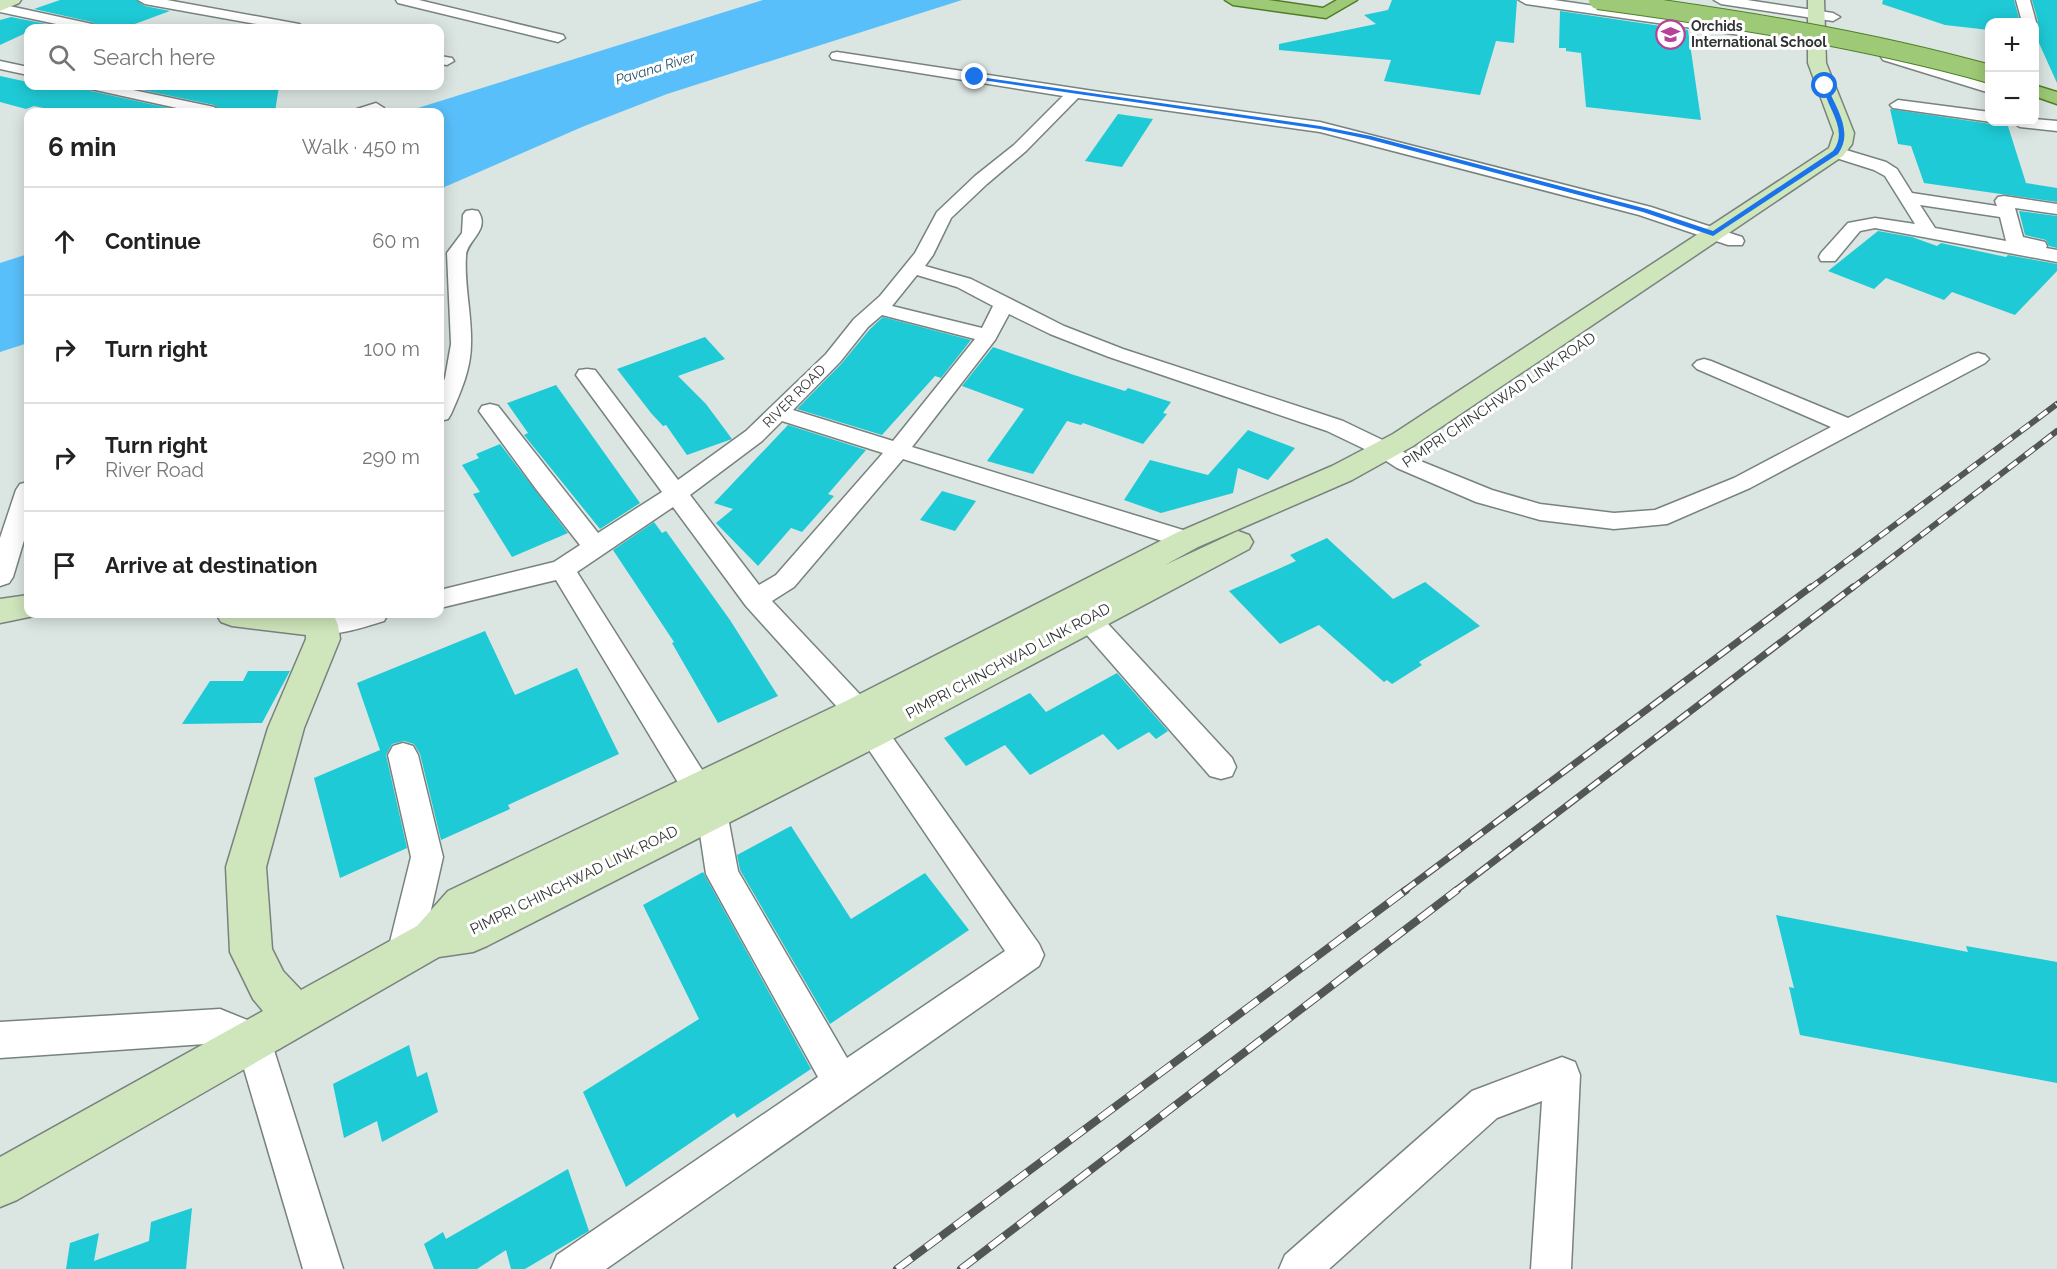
<!DOCTYPE html>
<html lang="en">
<head>
<meta charset="utf-8">
<style>
  :root { --surface:#fff; --page:#f2f2f2; --text:#222; --muted:#767676; --line:#e0e0e0 }
  body { margin:0; font-family:Raleway,sans-serif; background:var(--page); color:var(--text) }
  .controls { position:absolute; right:18px; top:18px; display:grid; overflow:hidden; border-radius:12px; box-shadow:0 3px 15px #0003 }
  .controls button { width:54px; height:54px; display:grid; place-items:center; padding:0; border:0; border-bottom:2px solid var(--line); background:var(--surface); color:var(--text); font:30px sans-serif }
  .stop { position:absolute; width:18px; height:18px; margin:-14px; border:4px solid #1a73e8; border-radius:50%; background:#fff }
  .stop.end { background:#1a73e8; border-color:#fff; box-shadow:0 2px 6px #0008 }
  .list { margin:0; padding:0; list-style:none }
  h2 { display:flex; justify-content:space-between; align-items:center; height:78px; margin:0; padding:0 24px; font-size:26px }
  h2 small { font-size:20px; font-weight:400; color:var(--muted) }
  .list li { display:grid; grid-template-columns:39px 1fr auto; gap:18px; align-items:center; box-sizing:border-box; height:108px; padding:0 24px; border-top:2px solid var(--line) }
  .list b { display:block; font-size:22px; white-space:nowrap }
  .list p { margin:0; font-size:20px; white-space:nowrap; color:var(--muted) }
  .list em { font-size:20px; font-style:normal; color:var(--muted) }
  .icon { flex:none; width:33px; height:33px; fill:none; stroke:currentColor; stroke-width:2; stroke-linecap:round; stroke-linejoin:round }
  .map { position:relative; flex:none; width:2057px; height:1269px; overflow:hidden }
  .search { position:absolute; background:var(--surface); box-shadow:0 3px 15px #0003; left:24px; top:24px; width:420px; height:66px; display:flex; align-items:center; gap:15px; box-sizing:border-box; padding:0 21px; border-radius:12px; color:var(--muted); font-size:22px }
  .panel { position:absolute; background:var(--surface); box-shadow:0 3px 15px #0003; left:24px; top:108px; width:420px; height:510px; border-radius:12px }
  .map>svg:first-child { display:block }
  .water { fill:#59bffa }
  .building { fill:#1ecad6 }
  .lines { fill:none; stroke-linecap:round; stroke-linejoin:round }
  .street-casing { stroke:#78827e; stroke-width:3 }
  .secondary-casing { stroke:#78827e; stroke-width:3 }
  .primary-casing { stroke:#4e7f25; stroke-width:3 }
  .street { fill:#fff; fill-rule:evenodd }
  .secondary { fill:#cfe5bb; fill-rule:evenodd }
  .primary { fill:#9eca77; fill-rule:evenodd }
  .rail-far2-casing { stroke:#525755; stroke-width:6 }
  .rail-far1-casing { stroke:#525755; stroke-width:7 }
  .rail-casing { stroke:#525755; stroke-width:8 }
  .rail-far2 { stroke:#fff; stroke-width:4; stroke-dasharray:11; stroke-linecap:butt }
  .rail-far1 { stroke:#fff; stroke-width:4.5; stroke-dasharray:14; stroke-linecap:butt }
  .rail { stroke:#fff; stroke-width:6; stroke-dasharray:18; stroke-linecap:butt }
  .primary-bridge-casing { stroke:#4e7f25; stroke-width:20; stroke-linecap:butt }
  .primary-bridge { stroke:#9eca77; stroke-width:18 }
  .route { fill:#1a73e8 }
  .labels { text-anchor:middle; dominant-baseline:central; stroke-width:6; stroke-linejoin:round; paint-order:stroke }
  .far-poi-label { font-size:14px; font-weight:bold; fill:#303433; stroke:#fff; text-anchor:start }
  .far-water-label { font-size:14px; font-style:italic; fill:#275169; stroke:#fff }
  .far-street-label { font-size:14px; fill:#303433; stroke:#fff }
  .street-label { font-size:15px; fill:#303433; stroke:#fff }
</style>
</head>
<body>
<div class="map">
<svg width="2057" height="1269" viewBox="0 0 2057 1269">
  <rect width="100%" height="100%" fill="#dbe5e1"/>
  <!-- water -->
  <g class="water">
    <path d="M 763,0 L 962,0 L 667,94 L 582,127 L 440,189 L 440,112 L 405,112 Z"/>
    <path d="M 28,254 L 28,343 L 0,352 L 0,263 Z"/>
  </g>
  <!-- building -->
  <g class="building">
    <path d="M 60,0 L 136,0 L 145,6 L 170,11 L 124,28 L 101,28 L 92,22 L 34,9 Z"/>
    <path d="M 1392,0 L 1517,0 L 1514,43 L 1496,41 L 1480,95 L 1384,81 L 1391,60 L 1279,50 L 1279,44 L 1376,24 L 1364,15 L 1388,10 Z"/>
    <path d="M 1883,0 L 2014,0 L 2020,22 L 1989,22 L 1989,30 L 1945,25 L 1882,4 Z"/>
    <path d="M 2032,0 L 2057,0 L 2057,83 L 2034,32 L 2034,26 L 2038,21 Z"/>
    <path d="M 1560,11 L 1688,30 L 1701,120 L 1586,107 L 1581,53 L 1566,51 L 1566,48 L 1559,48 Z"/>
    <path d="M 11,17 L 67,28 L 28,28 L 28,32 L 0,45 L 0,20 Z"/>
    <path d="M 0,76 L 28,82 L 28,86 L 86,86 L 91,91 L 187,112 L 63,112 L 34,106 L 26,109 L 0,102 Z"/>
    <path d="M 123,86 L 279,86 L 275,112 L 224,112 L 214,105 Z"/>
    <path d="M 1890,109 L 1991,124 L 1993,122 L 2007,123 L 2026,183 L 2057,188 L 2057,202 L 1924,183 L 1911,146 L 1898,144 Z"/>
    <path d="M 1118,114 L 1153,119 L 1122,167 L 1085,161 Z"/>
    <path d="M 2019,211 L 2057,216 L 2057,248 L 2049,246 L 2046,240 L 2025,235 Z"/>
    <path d="M 1878,231 L 1912,237 L 1937,246 L 1941,243 L 2006,257 L 2008,255 L 2057,264 L 2057,271 L 2015,315 L 1952,292 L 1944,300 L 1886,278 L 1874,289 L 1828,271 Z"/>
    <path d="M 883,317 L 971,340 L 941,378 L 935,376 L 882,435 L 797,409 L 842,363 L 870,329 Z"/>
    <path d="M 705,337 L 725,359 L 678,376 L 706,404 L 732,439 L 687,455 L 666,425 L 663,426 L 651,413 L 617,369 Z"/>
    <path d="M 993,347 L 1074,375 L 1125,391 L 1128,388 L 1171,402 L 1163,413 L 1167,414 L 1143,444 L 1083,423 L 1081,425 L 1067,421 L 1033,474 L 987,461 L 1024,409 L 962,386 Z"/>
    <path d="M 556,385 L 640,503 L 600,529 L 524,435 L 528,433 L 507,403 Z"/>
    <path d="M 788,425 L 866,450 L 828,494 L 834,496 L 802,532 L 791,528 L 758,566 L 716,523 L 733,509 L 714,503 Z"/>
    <path d="M 1248,430 L 1295,448 L 1268,480 L 1238,468 L 1233,493 L 1161,513 L 1124,500 L 1150,460 L 1208,475 Z"/>
    <path d="M 500,444 L 568,533 L 512,557 L 473,494 L 480,492 L 462,465 L 479,458 L 476,454 Z"/>
    <path d="M 942,491 L 976,501 L 955,531 L 920,520 Z"/>
    <path d="M 654,522 L 662,533 L 666,531 L 730,620 L 778,696 L 718,723 L 672,643 L 674,642 L 613,550 Z"/>
    <path d="M 1327,538 L 1393,599 L 1425,582 L 1480,626 L 1419,662 L 1422,665 L 1392,684 L 1387,680 L 1384,682 L 1319,625 L 1280,644 L 1229,591 L 1296,561 L 1290,555 Z"/>
    <path d="M 485,631 L 515,695 L 577,668 L 619,754 L 508,805 L 510,809 L 441,840 L 420,754 L 414,744 L 404,741 L 392,744 L 386,755 L 407,848 L 340,878 L 314,778 L 380,750 L 357,683 Z"/>
    <path d="M 248,671 L 290,671 L 262,723 L 182,724 L 210,681 L 243,681 Z"/>
    <path d="M 1117,673 L 1168,731 L 1156,739 L 1149,732 L 1118,750 L 1103,734 L 1030,775 L 1005,745 L 966,766 L 944,738 L 1030,693 L 1046,712 Z"/>
    <path d="M 791,826 L 851,919 L 925,873 L 969,930 L 830,1024 L 740,870 L 737,855 Z"/>
    <path d="M 703,872 L 811,1069 L 737,1118 L 734,1113 L 626,1187 L 583,1092 L 699,1019 L 643,905 Z"/>
    <path d="M 1776,915 L 1968,952 L 1966,946 L 2057,962 L 2057,1083 L 1800,1035 L 1789,987 L 1794,988 Z"/>
    <path d="M 409,1045 L 417,1077 L 427,1072 L 438,1112 L 382,1142 L 377,1121 L 344,1138 L 333,1084 Z"/>
    <path d="M 568,1169 L 589,1231 L 525,1269 L 511,1269 L 506,1250 L 477,1269 L 434,1269 L 424,1244 L 443,1232 L 446,1239 Z"/>
    <path d="M 192,1208 L 186,1269 L 66,1269 L 70,1243 L 99,1233 L 94,1261 L 149,1241 L 151,1222 Z"/>
  </g>
  <g class="lines">
    <defs>
      <g id="street">
        <path d="M 138,0 L 167,0 L 299,24 L 306,28 L 279,28 L 145,4 Z"/>
        <path d="M 396,0 L 419,0 L 563,35 L 565,38 L 558,42 L 398,3 Z"/>
        <path d="M 1519,0 L 1554,0 L 1816,38 L 1823,42 L 1816,46 L 1526,4 Z"/>
        <path d="M 1714,0 L 1747,0 L 1833,13 L 1840,17 L 1833,21 L 1721,4 Z"/>
        <path d="M 2016,0 L 2030,0 L 2036,22 L 2034,24 L 2022,22 Z"/>
        <path d="M 0,4 L 92,24 L 99,28 L 75,28 L 0,12 Z"/>
        <path d="M 837,52 L 1100,92 L 1320,122 L 1651,207 L 1742,237 L 1744,241 L 1742,245 L 1728,245 L 1639,215 L 1320,132 L 1078,98 L 1026,151 L 987,184 L 951,218 L 933,255 L 925,266 L 971,279 L 1064,326 L 1123,349 L 1343,421 L 1393,445 L 1413,458 L 1492,490 L 1540,504 L 1614,513 L 1655,510 L 1734,478 L 1831,427 L 1697,369 L 1693,365 L 1697,361 L 1704,359 L 1711,361 L 1848,418 L 1971,355 L 1978,353 L 1985,355 L 1989,359 L 1985,363 L 1750,488 L 1667,524 L 1614,529 L 1540,520 L 1476,502 L 1397,468 L 1377,455 L 1327,431 L 1109,357 L 1050,334 L 1009,314 L 995,340 L 912,447 L 1196,534 L 1199,540 L 1196,546 L 1187,549 L 1178,546 L 903,459 L 794,587 L 772,601 L 868,703 L 1039,944 L 1044,955 L 1039,966 L 606,1269 L 551,1269 L 557,1255 L 818,1077 L 706,874 L 697,814 L 556,580 L 440,608 L 440,590 L 554,562 L 580,545 L 536,489 L 479,411 L 482,406 L 490,404 L 498,406 L 598,533 L 662,492 L 576,375 L 579,370 L 587,369 L 595,370 L 678,480 L 746,431 L 826,354 L 854,319 L 880,296 L 915,253 L 937,212 L 975,176 L 1014,145 L 1063,96 L 832,59 L 830,56 L 832,53 ZM 917,275 L 957,287 L 993,306 L 982,328 L 892,306 ZM 882,315 L 975,339 L 893,441 L 793,410 L 840,362 L 868,327 ZM 782,421 L 883,453 L 776,575 L 759,585 L 690,495 L 762,441 ZM 673,507 L 746,606 L 848,719 L 1005,951 L 847,1058 L 738,871 L 727,812 L 723,803 L 577,572 Z"/>
        <path d="M 1888,53 L 1990,84 L 1990,93 L 1883,60 L 1881,57 L 1883,54 Z"/>
        <path d="M 440,56 L 452,58 L 454,61 L 447,65 L 440,64 Z"/>
        <path d="M 0,61 L 28,67 L 28,75 L 0,69 Z"/>
        <path d="M 88,86 L 114,86 L 214,107 L 222,112 L 195,112 L 91,89 Z"/>
        <path d="M 1898,100 L 1990,112 L 1991,122 L 1893,108 L 1890,105 Z"/>
        <path d="M 376,103 L 384,108 L 382,111 L 355,112 L 357,109 Z"/>
        <path d="M 2034,119 L 2057,121 L 2057,131 L 2020,127 L 2012,122 L 2034,122 Z"/>
        <path d="M 1836,147 L 1886,162 L 1897,169 L 1912,193 L 1997,206 L 1995,201 L 1998,197 L 2004,196 L 2057,204 L 2057,214 L 2015,208 L 2023,237 L 2045,242 L 2047,246 L 2046,248 L 2057,250 L 2057,262 L 1875,228 L 1860,231 L 1835,261 L 1821,261 L 1819,257 L 1821,253 L 1848,223 L 1875,218 L 1915,224 L 1885,176 L 1874,170 L 1830,156 L 1828,152 ZM 1920,205 L 2000,217 L 2006,241 L 1935,228 Z"/>
        <path d="M 472,210 L 478,211 C 491,230 466,241 466,256 C 464,285 472,315 471,344 C 471,369 461,391 451,414 L 448,419 L 440,421 L 440,391 L 445,378 L 451,344 L 447,253 L 462,233 L 463,215 L 466,211 Z"/>
        <path d="M 28,482 L 28,527 L 13,577 L 9,583 L 0,586 L 0,538 L 16,490 L 20,484 Z"/>
        <path d="M 1088,609 L 1097,612 L 1232,758 L 1236,767 L 1232,776 L 1221,779 L 1210,776 L 1079,626 L 1075,619 L 1079,612 Z"/>
        <path d="M 330,614 L 388,614 L 384,621 C 364,627 333,638 313,632 L 309,625 L 313,618 Z"/>
        <path d="M 403,743 L 413,746 L 418,755 L 443,857 L 421,954 L 416,965 L 404,970 L 392,965 L 387,954 L 411,857 L 388,755 L 393,746 Z"/>
        <path d="M 220,1009 L 267,1028 L 343,1269 L 303,1269 L 239,1052 L 220,1043 L 0,1058 L 0,1022 Z"/>
        <path d="M 1562,1057 L 1575,1062 L 1580,1075 L 1571,1269 L 1531,1269 L 1542,1101 L 1497,1118 L 1329,1269 L 1279,1269 L 1285,1255 L 1472,1091 Z"/>
      </g>
      <g id="secondary">
        <path d="M 0,0 L 21,0 L 19,3 L 0,11 Z"/>
        <path d="M 1808,0 L 1824,0 L 1826,63 L 1854,133 L 1852,144 L 1843,156 L 1413,446 L 1352,480 L 1198,547 L 1165,565 L 1238,531 L 1249,535 L 1253,542 L 1249,549 L 887,742 L 487,946 L 473,952 L 439,957 L 17,1200 L 0,1207 L 0,1157 L 263,1011 L 253,999 L 230,952 L 226,867 L 268,728 L 306,639 L 306,635 L 232,626 L 221,622 L 216,614 L 324,614 L 334,616 L 338,625 L 340,639 L 304,728 L 266,867 L 272,949 L 283,971 L 301,990 L 417,926 L 448,891 L 846,701 L 1176,533 L 1332,466 L 1393,434 L 1829,148 L 1834,133 L 1808,63 Z"/>
        <path d="M 28,595 L 28,614 L 40,614 L 39,615 L 0,623 L 0,599 Z"/>
      </g>
      <g id="primary">
        <path d="M 1225,0 L 1268,0 L 1323,8 L 1337,0 L 1357,0 L 1326,18 L 1233,5 Z"/>
        <path d="M 2034,85 L 2057,92 L 2057,104 L 2034,96 Z"/>
      </g>
    </defs>
    <!-- street casing -->
    <use href="#street" class="street-casing"/>
    <!-- secondary casing -->
    <use href="#secondary" class="secondary-casing"/>
    <!-- primary casing -->
    <use href="#primary" class="primary-casing"/>
    <!-- street -->
    <use href="#street" class="street"/>
    <!-- secondary -->
    <use href="#secondary" class="secondary"/>
    <!-- primary -->
    <use href="#primary" class="primary"/>
    <defs>
      <g id="rail-far2">
        <path d="M 1809,589 L 2057,404"/>
        <path d="M 1851,589 L 2057,431"/>
      </g>
      <g id="rail-far1">
        <path d="M 1404,891 L 1811,587"/>
        <path d="M 1455,891 L 1853,587"/>
      </g>
      <g id="rail">
        <path d="M 897,1269 L 1406,890"/>
        <path d="M 961,1269 L 1457,890"/>
      </g>
    </defs>
    <!-- rail-far2 casing -->
    <use href="#rail-far2" class="rail-far2-casing"/>
    <!-- rail-far1 casing -->
    <use href="#rail-far1" class="rail-far1-casing"/>
    <!-- rail casing -->
    <use href="#rail" class="rail-casing"/>
    <!-- rail-far2 -->
    <use href="#rail-far2" class="rail-far2"/>
    <!-- rail-far1 -->
    <use href="#rail-far1" class="rail-far1"/>
    <!-- rail -->
    <use href="#rail" class="rail"/>
    <defs>
      <path id="primary-bridge" d="M 1598,0 C 1730,18 1861,38 1990,74"/>
    </defs>
    <!-- primary-bridge casing -->
    <use href="#primary-bridge" class="primary-bridge-casing"/>
    <!-- primary-bridge -->
    <use href="#primary-bridge" class="primary-bridge"/>
  </g>
  <!-- route -->
  <path class="route" d="M 973,76 L 1320,126 L 1371,136 L 1647,209 L 1713,231 L 1833,151 C 1850,129 1825,107 1823,84 L 1827,86 C 1836,108 1854,132 1838,154 L 1713,236 L 1643,212 L 1368,139 L 1320,129 L 975,79 Z"/>
  <!-- icons -->
  <defs>
    <symbol id="school-ring" viewBox="-11 -11 22 22"><circle r="9.5" fill="#fff" stroke="#b7429a" stroke-width="1.5"/><path d="M0-5L7-2L0 1L-7-2ZM-4 1L0 2.5L4 1V4Q0 6-4 4Z" fill="#b7429a"/></symbol>
  </defs>
  <g fill-rule="evenodd">
    <use href="#school-ring" x="1654" y="18" width="33" height="33"/>
  </g>
  <g class="labels">
    <!-- far-poi labels -->
    <g class="far-poi-label">
      <text x="1691" y="26">Orchids<tspan x="1691" dy="16">International School</tspan></text>
    </g>
    <!-- far-water labels -->
    <g class="far-water-label">
      <text transform="translate(655 68) rotate(-17)">Pavana River</text>
    </g>
    <!-- far-street labels -->
    <g class="far-street-label">
      <text transform="translate(794 396) rotate(-45)">RIVER ROAD</text>
    </g>
    <!-- street labels -->
    <g class="street-label">
      <text transform="translate(1499 400) rotate(-34)">PIMPRI CHINCHWAD LINK ROAD</text>
      <text transform="translate(1008 661) rotate(-28)">PIMPRI CHINCHWAD LINK ROAD</text>
      <text transform="translate(574 880) rotate(-26)">PIMPRI CHINCHWAD LINK ROAD</text>
    </g>
  </g>
</svg>
<div class="controls">
<button>+</button>
<button>−</button>
</div>
<div class="stop" style="left:1825px;top:86px"></div>
<div class="stop end" style="left:975px;top:77px"></div>
<div class="search"><svg class="icon" aria-label="search" viewBox="0 0 24 24"><circle cx="10" cy="10" r="6"/><path d="M15 15l6 6"/></svg>Search here</div>
<section class="panel">
<h2>6 min<small>Walk · 450 m</small></h2>
<ul class="list">
<li><svg class="icon" aria-label="ahead" viewBox="0 0 24 24"><path d="M12 20V5M6 11l6-6 6 6"/></svg><div><b>Continue</b></div><em>60 m</em></li>
<li><svg class="icon" aria-label="right" viewBox="0 0 24 24"><path d="M7 20v-9h11M14 6l5 5-5 5"/></svg><div><b>Turn right</b></div><em>100 m</em></li>
<li><svg class="icon" aria-label="right" viewBox="0 0 24 24"><path d="M7 20v-9h11M14 6l5 5-5 5"/></svg><div><b>Turn right</b><p>River Road</p></div><em>290 m</em></li>
<li><svg class="icon" aria-label="arrive" viewBox="0 0 24 24"><path d="M6 21V4h12l-3 4 3 4H6"/></svg><div><b>Arrive at destination</b></div></li>
</ul>
</section>
</div>
</body>
</html>
